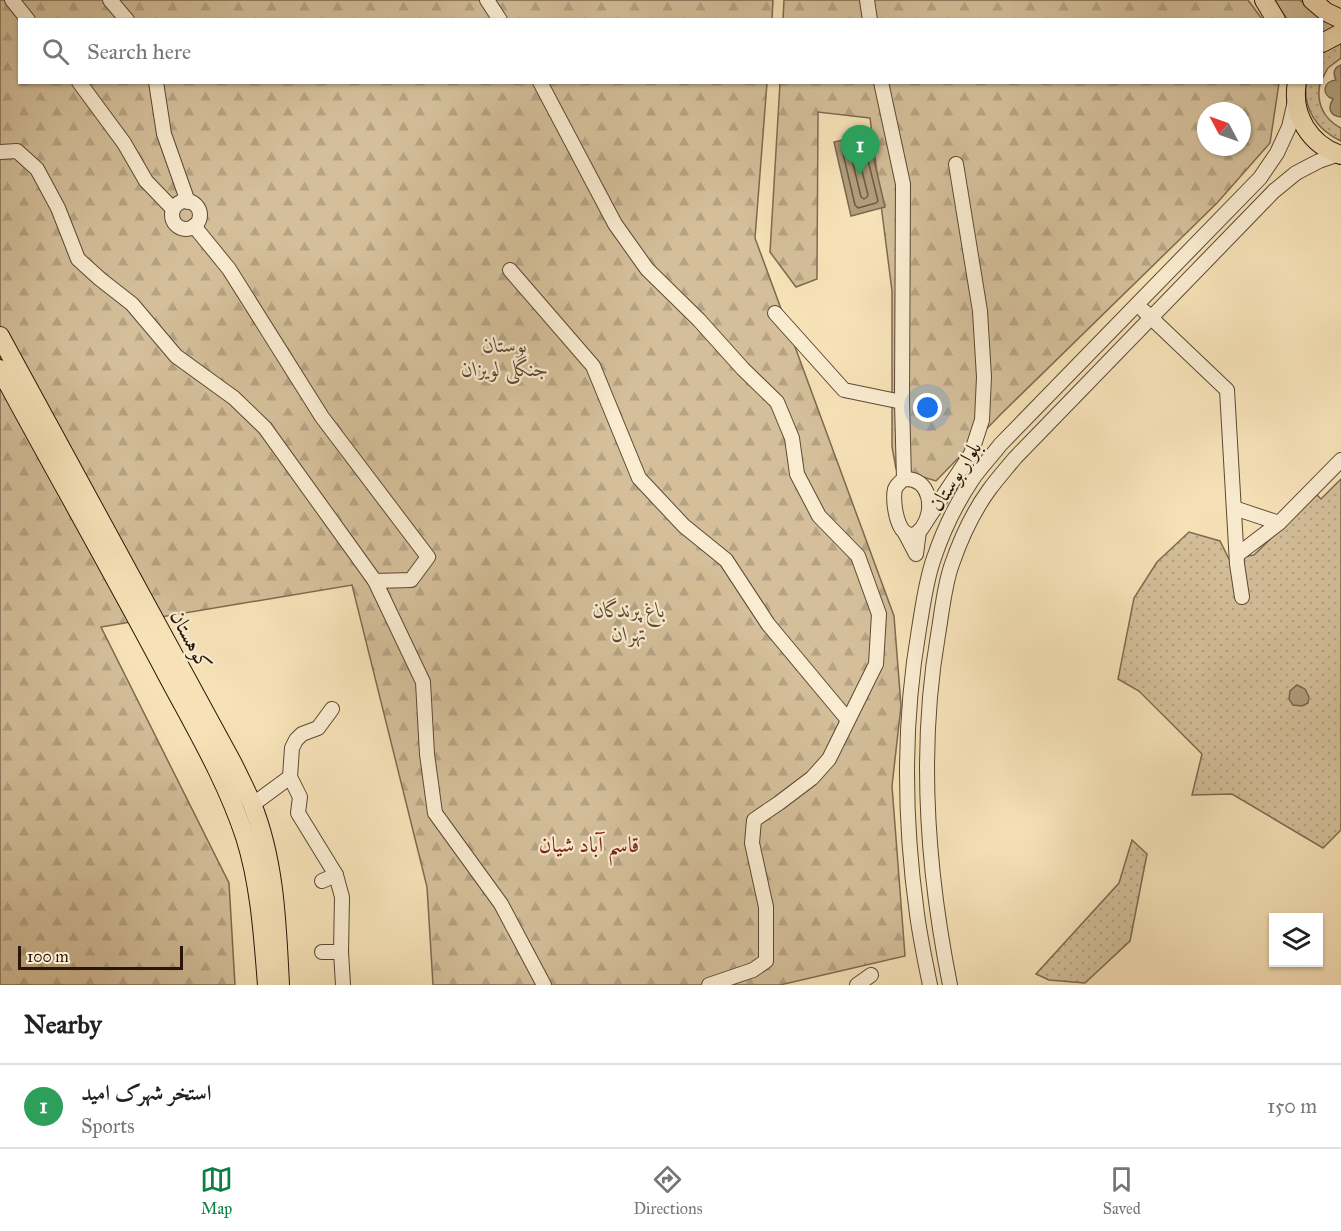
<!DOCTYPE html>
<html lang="en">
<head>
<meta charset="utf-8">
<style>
  :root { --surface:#fff; --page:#f6f6f6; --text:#222; --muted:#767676; --line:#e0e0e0; --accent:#0b8043 }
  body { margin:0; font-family:"IM FELL Great Primer",Amiri,serif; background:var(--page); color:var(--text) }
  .controls { position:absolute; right:18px; bottom:18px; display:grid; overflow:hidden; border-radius:0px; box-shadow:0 2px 4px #0004 }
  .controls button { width:54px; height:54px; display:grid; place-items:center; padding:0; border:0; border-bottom:2px solid var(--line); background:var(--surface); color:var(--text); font:30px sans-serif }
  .compass { position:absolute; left:1197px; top:102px; width:54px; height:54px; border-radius:50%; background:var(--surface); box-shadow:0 2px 4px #0004; rotate:311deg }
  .scale { position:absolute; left:18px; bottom:15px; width:165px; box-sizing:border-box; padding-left:6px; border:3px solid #291608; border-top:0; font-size:16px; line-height:21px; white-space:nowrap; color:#291608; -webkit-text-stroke:4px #faecd1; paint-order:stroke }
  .you { position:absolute; left:928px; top:408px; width:21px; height:21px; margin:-15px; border:4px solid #fff; border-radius:50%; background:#1a73e8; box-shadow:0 0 0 9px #1a73e833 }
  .badge { display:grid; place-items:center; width:39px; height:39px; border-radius:50%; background:var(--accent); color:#fff; font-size:20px; font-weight:700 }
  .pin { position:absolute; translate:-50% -50px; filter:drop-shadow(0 2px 3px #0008) }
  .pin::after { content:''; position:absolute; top:32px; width:21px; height:18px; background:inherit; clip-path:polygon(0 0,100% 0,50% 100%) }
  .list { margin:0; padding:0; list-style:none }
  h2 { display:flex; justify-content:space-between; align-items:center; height:78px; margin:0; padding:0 24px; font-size:26px }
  h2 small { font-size:20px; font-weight:400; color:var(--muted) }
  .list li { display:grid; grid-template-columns:39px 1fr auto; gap:18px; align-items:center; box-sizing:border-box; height:84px; padding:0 24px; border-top:2px solid var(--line) }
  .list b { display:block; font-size:22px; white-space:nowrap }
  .list p { margin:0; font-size:20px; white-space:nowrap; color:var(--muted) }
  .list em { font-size:20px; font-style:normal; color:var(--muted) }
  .icon { flex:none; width:33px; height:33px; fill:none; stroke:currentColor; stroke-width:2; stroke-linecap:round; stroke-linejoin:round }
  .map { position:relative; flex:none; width:1341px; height:985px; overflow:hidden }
  .search { position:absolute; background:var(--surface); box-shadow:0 2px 4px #0004; left:18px; right:18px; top:18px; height:66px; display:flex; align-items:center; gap:15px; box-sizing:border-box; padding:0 21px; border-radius:0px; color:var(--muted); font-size:22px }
  .sheet { height:162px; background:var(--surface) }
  nav { display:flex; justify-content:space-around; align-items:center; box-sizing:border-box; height:84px; border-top:2px solid var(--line); background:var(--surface); font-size:16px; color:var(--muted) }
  nav a { display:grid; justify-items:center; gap:3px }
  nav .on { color:var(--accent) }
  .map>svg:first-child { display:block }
  .grass { fill:url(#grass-dots); stroke:#7e6a51; stroke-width:1.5 }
  .forest { fill:url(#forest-firs); stroke:#7e6a51; stroke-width:1.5; fill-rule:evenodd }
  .garden { fill:#d4bf9a; stroke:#7e6a51; stroke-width:1.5 }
  .water { fill:#b19d7c; stroke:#7b674e; stroke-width:1.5 }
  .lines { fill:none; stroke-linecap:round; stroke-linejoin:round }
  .shore { stroke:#6d5a42; stroke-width:1.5 }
  .minor-casing { stroke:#5c4934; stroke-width:16 }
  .major-casing { stroke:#291608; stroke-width:20 }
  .minor { stroke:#faecd1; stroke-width:14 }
  .major { stroke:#f7e2b8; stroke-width:18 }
  .labels { text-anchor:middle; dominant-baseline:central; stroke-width:4.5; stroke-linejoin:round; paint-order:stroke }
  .park-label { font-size:21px; font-style:italic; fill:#5c4934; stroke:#faecd1 }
  .street-label { font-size:21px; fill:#291608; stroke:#faecd1 }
  .neighbourhood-label { font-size:22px; fill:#7a1f14; stroke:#faecd1 }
</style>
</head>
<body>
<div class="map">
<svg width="1341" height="985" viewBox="0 0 1341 985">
  <defs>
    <pattern id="grass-dots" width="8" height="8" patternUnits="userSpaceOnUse" patternTransform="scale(1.5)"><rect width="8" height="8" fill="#d4bf9a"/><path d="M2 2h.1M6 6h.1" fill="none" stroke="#b6a383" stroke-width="1.8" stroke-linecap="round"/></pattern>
    <pattern id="forest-firs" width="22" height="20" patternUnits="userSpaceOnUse" patternTransform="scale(1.5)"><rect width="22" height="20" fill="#d4bf9a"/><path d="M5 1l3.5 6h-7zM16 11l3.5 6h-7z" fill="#b6a383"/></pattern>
  </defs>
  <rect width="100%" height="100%" fill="#f7e2b8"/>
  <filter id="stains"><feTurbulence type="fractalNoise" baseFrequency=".00333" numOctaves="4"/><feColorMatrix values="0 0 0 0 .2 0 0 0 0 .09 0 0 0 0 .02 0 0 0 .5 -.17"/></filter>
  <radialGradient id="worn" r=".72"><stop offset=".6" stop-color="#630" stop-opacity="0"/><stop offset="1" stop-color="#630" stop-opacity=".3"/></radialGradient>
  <!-- grass -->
  <g class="grass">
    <path d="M 1341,41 L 1341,58 L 1328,68 L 1322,79 L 1322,53 L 1326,49 Z"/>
    <path d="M 1306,83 L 1320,83 C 1316,102 1323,119 1341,128 L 1341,141 C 1317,130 1303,109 1306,83 Z"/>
    <path d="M 1341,479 L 1341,830 L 1323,848 L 1232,794 L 1192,795 L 1202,754 L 1139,691 L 1118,679 L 1134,598 L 1157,562 L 1189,532 L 1220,541 L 1229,559 L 1254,555 L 1316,494 L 1321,499 Z"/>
    <path d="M 1132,840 L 1147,854 L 1130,941 L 1085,983 L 1049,980 L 1036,974 L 1119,883 Z"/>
  </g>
  <!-- forest -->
  <g class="forest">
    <path d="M 0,0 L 773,0 L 772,20 L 20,20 L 20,82 L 767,83 L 755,238 L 894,616 L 901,706 L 892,786 L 905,956 L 780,985 L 433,985 L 427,887 L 352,585 L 101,627 L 229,883 L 235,985 L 0,985 Z"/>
    <path d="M 784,0 L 1248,0 L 1262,19 L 783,20 Z"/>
    <path d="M 780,83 L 1279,83 L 1270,143 L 1217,203 L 1000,415 L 936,481 L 896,469 L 892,447 L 892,291 L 870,118 L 818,112 L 817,279 L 796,287 L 770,252 ZM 1206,111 L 1242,111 L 1242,147 L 1206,147 Z"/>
  </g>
  <!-- garden -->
  <path class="garden" d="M 1274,0 L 1300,0 L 1314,13 L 1341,27 L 1322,36 L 1322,20 L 1287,19 Z"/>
  <!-- water -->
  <g class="water">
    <path d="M 1341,65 L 1341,117 C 1330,116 1327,108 1333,99 C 1321,95 1323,81 1336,80 C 1333,74 1333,68 1341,65 Z"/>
    <path d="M 868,134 L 885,207 L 851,216 L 834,142 Z"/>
    <path d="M 1297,685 L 1305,689 L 1309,697 L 1308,703 L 1302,706 L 1293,705 L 1289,699 L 1290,691 Z"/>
  </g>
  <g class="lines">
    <!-- shore -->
    <g class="shore">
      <path d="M 861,142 L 864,144 L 878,201 L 876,203 L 858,208 L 855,205 L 842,149 L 844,146 Z"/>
      <path d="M 857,151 L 868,195 L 867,197 L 864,199 L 861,197 L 851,155 L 852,152 Z"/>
    </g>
    <defs>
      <g id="minor">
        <path d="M 12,0 L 28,20"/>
        <path d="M 110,0 L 127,20"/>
        <path d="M 487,0 L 500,20"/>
        <path d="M 867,0 L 870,20"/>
        <path d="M 79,82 L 124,143 L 146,181 L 173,209"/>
        <path d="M 156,82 L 164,134 L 188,202"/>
        <path d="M 540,82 L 615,224 L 647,269 L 699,320 L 743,369 L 777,402 L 792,438 L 797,474 L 819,516 L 858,556 L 879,614 L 876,664 L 829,759 L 812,778 L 779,803 L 754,820 L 752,843 L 766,907 L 766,961 L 753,970 L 709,985"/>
        <path d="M 881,82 L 903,184 L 902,402 L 904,479"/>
        <path d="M 0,152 L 17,151 L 37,169 L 58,208 L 78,259 L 100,279 L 132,304 L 176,356 L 234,398 L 265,428 L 375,581 L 423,682 L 427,754 L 435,813 L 501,904 L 544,985"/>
        <circle cx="186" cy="215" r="14"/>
        <path d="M 194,226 L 229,269 L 322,417 L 428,557 L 411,580 L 375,581"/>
        <path d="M 510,270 L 593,366 L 639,478 L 684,526 L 726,560 L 768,624 L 848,720"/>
        <path d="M 1144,311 L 1227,390 L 1237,564 L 1242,597"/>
        <path d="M 775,313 L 844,390 L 902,402"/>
        <path d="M 904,479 C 931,477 935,511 922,528 C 920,530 918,533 915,534 C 897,541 892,500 895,489 C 897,484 900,482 904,479 Z"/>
        <path d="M 1234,508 L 1279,523 L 1237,555"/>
        <path d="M 925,523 L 971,454 L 982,420 L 984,377 L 980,311 L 956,164"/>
        <path d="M 1279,523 L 1341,460"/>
        <path d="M 905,533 L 916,554 L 919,531"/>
        <path d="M 332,709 L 318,728 L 302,734 L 296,740 L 292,748 L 290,777 L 300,797 L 298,813 L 336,875 L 342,897 L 341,952 L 343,985"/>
        <path d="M 252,805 L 290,777"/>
        <path d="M 322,881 L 336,875"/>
        <path d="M 322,952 L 341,952"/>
        <path d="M 857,985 L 871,975"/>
        <path d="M 930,985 C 925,961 920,937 917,914 C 904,820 903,722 919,629 C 923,605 926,580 934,558 C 943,531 956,504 972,480 C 980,468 991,457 1000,445 L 1260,178 L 1277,153 L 1289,127 L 1295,101"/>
        <path d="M 950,985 C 927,870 918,751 938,635 C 942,612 944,586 952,564 C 961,538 973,512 989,490 C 997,479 1006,469 1015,458 L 1274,191 L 1296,173 L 1319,161 L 1339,154"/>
      </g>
      <g id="major">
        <path d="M 1264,0 L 1276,20"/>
        <path d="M 1312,0 L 1326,12 L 1341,19"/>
        <path d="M 1322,43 L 1341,33"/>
        <path d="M 1297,82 C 1291,115 1310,145 1341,155"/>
        <path d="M 0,336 L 232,762 C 239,776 246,790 252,804 C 275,861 277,924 280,985"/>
        <path d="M 0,369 C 55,471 112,571 166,673 C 194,726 226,779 245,837 C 260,885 263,935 267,985"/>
      </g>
    </defs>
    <!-- minor casing -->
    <use href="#minor" class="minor-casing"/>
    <!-- major casing -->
    <use href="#major" class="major-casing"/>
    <!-- minor -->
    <use href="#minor" class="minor"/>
    <!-- major -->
    <use href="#major" class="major"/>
  </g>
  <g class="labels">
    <!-- park labels -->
    <g class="park-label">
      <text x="505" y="345">بوستان<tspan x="505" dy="24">جنگلی لویزان</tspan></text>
      <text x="629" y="610">باغ پرندگان<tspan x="629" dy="24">تهران</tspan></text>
    </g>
    <!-- street labels -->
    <g class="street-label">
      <text transform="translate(955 476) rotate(-57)">بلوار بوستان</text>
      <text transform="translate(191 640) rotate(62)">کوهستان</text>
    </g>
    <!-- neighbourhood labels -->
    <g class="neighbourhood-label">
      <text x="589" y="844">قاسم آباد شیان</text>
    </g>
  </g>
  <rect width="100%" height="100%" filter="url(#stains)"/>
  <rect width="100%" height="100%" fill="url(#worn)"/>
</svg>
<div class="controls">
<button><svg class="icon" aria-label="layers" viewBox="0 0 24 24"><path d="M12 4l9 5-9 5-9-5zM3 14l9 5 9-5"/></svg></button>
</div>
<svg class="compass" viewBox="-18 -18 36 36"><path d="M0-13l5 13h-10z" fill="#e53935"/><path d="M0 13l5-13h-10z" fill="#767676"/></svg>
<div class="scale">100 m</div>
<div class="you"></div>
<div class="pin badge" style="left:860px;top:175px;background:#2e9e5b">1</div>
<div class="search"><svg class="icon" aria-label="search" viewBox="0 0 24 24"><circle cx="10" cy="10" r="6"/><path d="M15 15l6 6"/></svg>Search here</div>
</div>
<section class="sheet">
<h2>Nearby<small></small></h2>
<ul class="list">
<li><span class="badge" style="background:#2e9e5b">1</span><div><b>استخر شهرک امید</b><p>Sports</p></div><em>150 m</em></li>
</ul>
</section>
<nav>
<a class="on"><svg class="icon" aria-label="map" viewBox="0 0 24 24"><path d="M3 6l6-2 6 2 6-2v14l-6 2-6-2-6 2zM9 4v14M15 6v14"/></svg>Map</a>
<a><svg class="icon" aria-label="directions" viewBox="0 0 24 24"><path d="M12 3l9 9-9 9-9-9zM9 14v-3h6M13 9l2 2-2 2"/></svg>Directions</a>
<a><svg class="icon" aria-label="saved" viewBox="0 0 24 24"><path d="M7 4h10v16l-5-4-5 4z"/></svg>Saved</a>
</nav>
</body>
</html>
